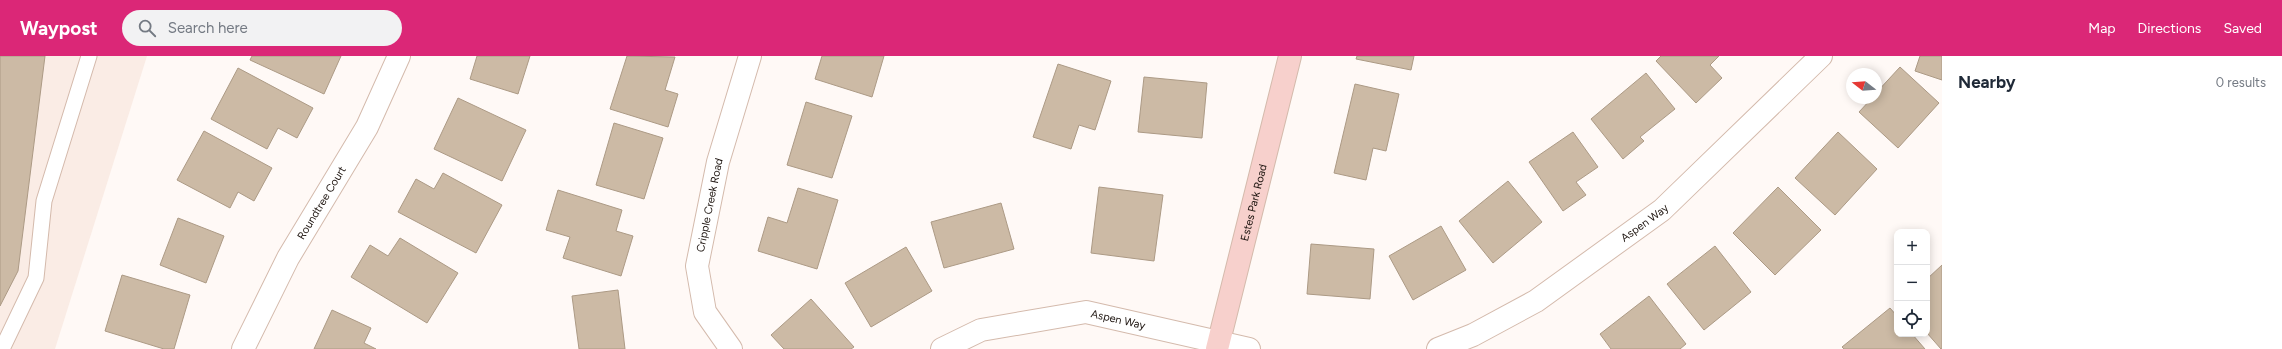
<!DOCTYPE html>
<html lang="en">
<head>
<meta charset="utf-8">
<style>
  :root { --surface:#fff; --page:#f2f2f3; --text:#1f2937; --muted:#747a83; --line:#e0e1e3; --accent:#db2777 }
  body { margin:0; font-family:Figtree,sans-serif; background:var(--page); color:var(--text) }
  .controls { position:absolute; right:12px; bottom:12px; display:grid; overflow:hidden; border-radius:8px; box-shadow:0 2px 10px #0003 }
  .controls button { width:36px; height:36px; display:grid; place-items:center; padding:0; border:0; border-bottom:1px solid var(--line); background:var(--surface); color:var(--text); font:20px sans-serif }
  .compass { position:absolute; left:1846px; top:12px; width:36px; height:36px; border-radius:50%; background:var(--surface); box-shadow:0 2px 10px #0003; rotate:287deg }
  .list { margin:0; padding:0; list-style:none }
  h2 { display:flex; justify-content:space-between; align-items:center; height:52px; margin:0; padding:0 16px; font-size:17px }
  h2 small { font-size:13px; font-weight:400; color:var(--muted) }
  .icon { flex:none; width:22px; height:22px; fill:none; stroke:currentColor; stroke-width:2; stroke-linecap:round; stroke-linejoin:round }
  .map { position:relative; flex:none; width:1942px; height:293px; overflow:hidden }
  header { display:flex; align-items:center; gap:24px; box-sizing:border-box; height:56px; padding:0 20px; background:var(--accent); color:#fff }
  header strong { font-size:19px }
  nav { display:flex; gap:22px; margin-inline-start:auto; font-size:14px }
  .search { width:280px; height:36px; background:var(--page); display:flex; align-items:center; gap:10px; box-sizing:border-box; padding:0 14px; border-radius:22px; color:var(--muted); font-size:15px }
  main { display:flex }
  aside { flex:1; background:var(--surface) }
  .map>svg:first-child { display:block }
  .built { fill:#faece5 }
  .building { fill:#ccbaa5; stroke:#ac9a85 }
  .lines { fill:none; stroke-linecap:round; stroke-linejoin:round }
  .lane-casing { stroke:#d4baac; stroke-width:17 }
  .street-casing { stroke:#d4baac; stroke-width:24 }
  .secondary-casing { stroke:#d4baac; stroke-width:24 }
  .lane { stroke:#fff; stroke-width:15 }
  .street { stroke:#fff; stroke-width:22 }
  .secondary { stroke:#f7d0cc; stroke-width:22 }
  .labels { text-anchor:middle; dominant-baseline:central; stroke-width:3.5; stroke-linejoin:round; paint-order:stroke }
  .street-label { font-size:11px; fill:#1e1510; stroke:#fff9f6 }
</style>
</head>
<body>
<header>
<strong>Waypost</strong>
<div class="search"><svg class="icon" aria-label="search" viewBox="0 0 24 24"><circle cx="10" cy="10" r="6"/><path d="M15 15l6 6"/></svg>Search here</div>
<nav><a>Map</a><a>Directions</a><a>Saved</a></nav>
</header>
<main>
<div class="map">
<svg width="1942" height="293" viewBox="0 0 1942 293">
  <rect width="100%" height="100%" fill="#fff9f6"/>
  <!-- built -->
  <path class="built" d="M 0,0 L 147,0 L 55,293 L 0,293 Z"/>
  <!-- building -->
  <g class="building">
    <path d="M 0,0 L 45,0 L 18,215 L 0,250 Z"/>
    <path d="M 252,0 L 341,0 L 324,38 L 250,4 Z"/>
    <path d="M 477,0 L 530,0 L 518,38 L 470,23 Z"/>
    <path d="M 627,0 L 675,1 L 665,34 L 678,38 L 668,71 L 610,53 Z"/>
    <path d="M 822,0 L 884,0 L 872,41 L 815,23 Z"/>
    <path d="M 1357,0 L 1414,0 L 1411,14 L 1356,3 Z"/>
    <path d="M 1661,0 L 1719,0 L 1710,9 L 1722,22 L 1696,47 L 1656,5 Z"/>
    <path d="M 1920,0 L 1942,0 L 1942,24 L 1915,15 Z"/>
    <path d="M 1058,8 L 1111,25 L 1095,74 L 1079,69 L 1071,93 L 1033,81 Z"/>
    <path d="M 1900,11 L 1939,47 L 1898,92 L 1859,56 L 1872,42 L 1876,42 L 1876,37 Z"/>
    <path d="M 238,12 L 313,52 L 297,82 L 278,72 L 267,93 L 211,63 Z"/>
    <path d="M 1646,17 L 1675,53 L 1640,81 L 1644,85 L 1623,103 L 1591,63 Z"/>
    <path d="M 1144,21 L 1207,27 L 1202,82 L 1138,76 Z"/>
    <path d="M 1355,28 L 1399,38 L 1386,95 L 1373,92 L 1366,124 L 1334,117 Z"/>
    <path d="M 458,42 L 526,74 L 502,125 L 434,93 Z"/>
    <path d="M 806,46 L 852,60 L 832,122 L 787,109 Z"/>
    <path d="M 614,67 L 663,82 L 644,143 L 596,129 Z"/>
    <path d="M 204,75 L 272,112 L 254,145 L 238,136 L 230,152 L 177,124 Z"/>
    <path d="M 1573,76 L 1598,111 L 1576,126 L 1586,139 L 1563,155 L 1529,106 Z"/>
    <path d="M 1838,76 L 1877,113 L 1835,159 L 1795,122 Z"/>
    <path d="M 443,117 L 502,149 L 476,197 L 398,156 L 416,123 L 434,133 Z"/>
    <path d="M 1508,125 L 1542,166 L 1493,207 L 1459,165 Z"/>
    <path d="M 1099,131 L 1163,139 L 1154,205 L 1091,197 Z"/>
    <path d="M 1778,131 L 1821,174 L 1775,219 L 1733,177 Z"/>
    <path d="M 798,132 L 838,144 L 817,213 L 758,195 L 768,161 L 787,167 Z"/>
    <path d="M 558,134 L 622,154 L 616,175 L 633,180 L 621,220 L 563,202 L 570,181 L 546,174 Z"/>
    <path d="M 1001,147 L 1014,193 L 944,212 L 931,166 Z"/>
    <path d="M 178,162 L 224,180 L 206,227 L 160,209 Z"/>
    <path d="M 1441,170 L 1466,214 L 1413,244 L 1389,200 Z"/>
    <path d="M 400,182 L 458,217 L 427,267 L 351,221 L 370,189 L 388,200 Z"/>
    <path d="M 1311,188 L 1374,193 L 1370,243 L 1307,238 Z"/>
    <path d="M 1715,190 L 1751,236 L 1704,274 L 1667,228 Z"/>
    <path d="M 906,191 L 932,235 L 871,271 L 845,227 Z"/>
    <path d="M 1942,209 L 1942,293 L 1941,293 L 1927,277 L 1927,223 Z"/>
    <path d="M 122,219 L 190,239 L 174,293 L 164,293 L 105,275 Z"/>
    <path d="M 618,234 L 625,293 L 579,293 L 572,240 Z"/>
    <path d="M 1649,240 L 1686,288 L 1680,293 L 1611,293 L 1600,278 Z"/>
    <path d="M 811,243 L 854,291 L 851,293 L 784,293 L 771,279 Z"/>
    <path d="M 1890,252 L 1897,260 L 1897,278 L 1912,278 L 1925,293 L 1844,293 L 1842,291 Z"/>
    <path d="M 332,254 L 371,272 L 364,287 L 376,293 L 314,293 Z"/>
  </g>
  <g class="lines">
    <defs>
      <path id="lane" d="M 2,293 L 36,222 L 44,145 L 89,0"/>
      <g id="street">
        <path id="s1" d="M 243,293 L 288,202 L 367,71 L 399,0"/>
        <path id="s2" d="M 731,293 L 705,256 L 697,210 L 718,106 L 750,0"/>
        <path id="s3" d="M 942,293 L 981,274 L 1086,256 L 1249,293"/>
        <path id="s4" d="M 1438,293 L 1473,279 L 1536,245 L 1662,154 L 1821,0"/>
      </g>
      <g id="secondary">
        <path id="s5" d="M 1217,293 L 1290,0"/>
      </g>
    </defs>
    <!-- lane casing -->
    <use href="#lane" class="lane-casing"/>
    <!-- street casing -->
    <use href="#street" class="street-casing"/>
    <!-- secondary casing -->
    <use href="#secondary" class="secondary-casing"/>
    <!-- lane -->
    <use href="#lane" class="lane"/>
    <!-- street -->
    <use href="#street" class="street"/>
    <!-- secondary -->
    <use href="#secondary" class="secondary"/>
  </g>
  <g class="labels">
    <!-- street labels -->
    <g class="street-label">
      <text stroke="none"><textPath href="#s1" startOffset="166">Roundtree Court</textPath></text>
      <text stroke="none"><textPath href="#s5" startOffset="151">Estes Park Road</textPath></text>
      <text stroke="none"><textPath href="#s2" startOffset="154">Cripple Creek Road</textPath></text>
      <text stroke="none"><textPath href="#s4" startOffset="243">Aspen Way</textPath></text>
      <text stroke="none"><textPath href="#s3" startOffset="183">Aspen Way</textPath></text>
    </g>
  </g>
</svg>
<div class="controls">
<button>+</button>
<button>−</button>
<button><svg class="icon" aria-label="locate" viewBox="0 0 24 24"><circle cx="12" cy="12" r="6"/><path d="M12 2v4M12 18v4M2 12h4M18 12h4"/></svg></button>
</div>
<svg class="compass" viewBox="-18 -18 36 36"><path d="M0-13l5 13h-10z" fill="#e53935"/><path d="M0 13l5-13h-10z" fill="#747a83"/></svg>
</div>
<aside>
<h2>Nearby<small>0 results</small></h2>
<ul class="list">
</ul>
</aside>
</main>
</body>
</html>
